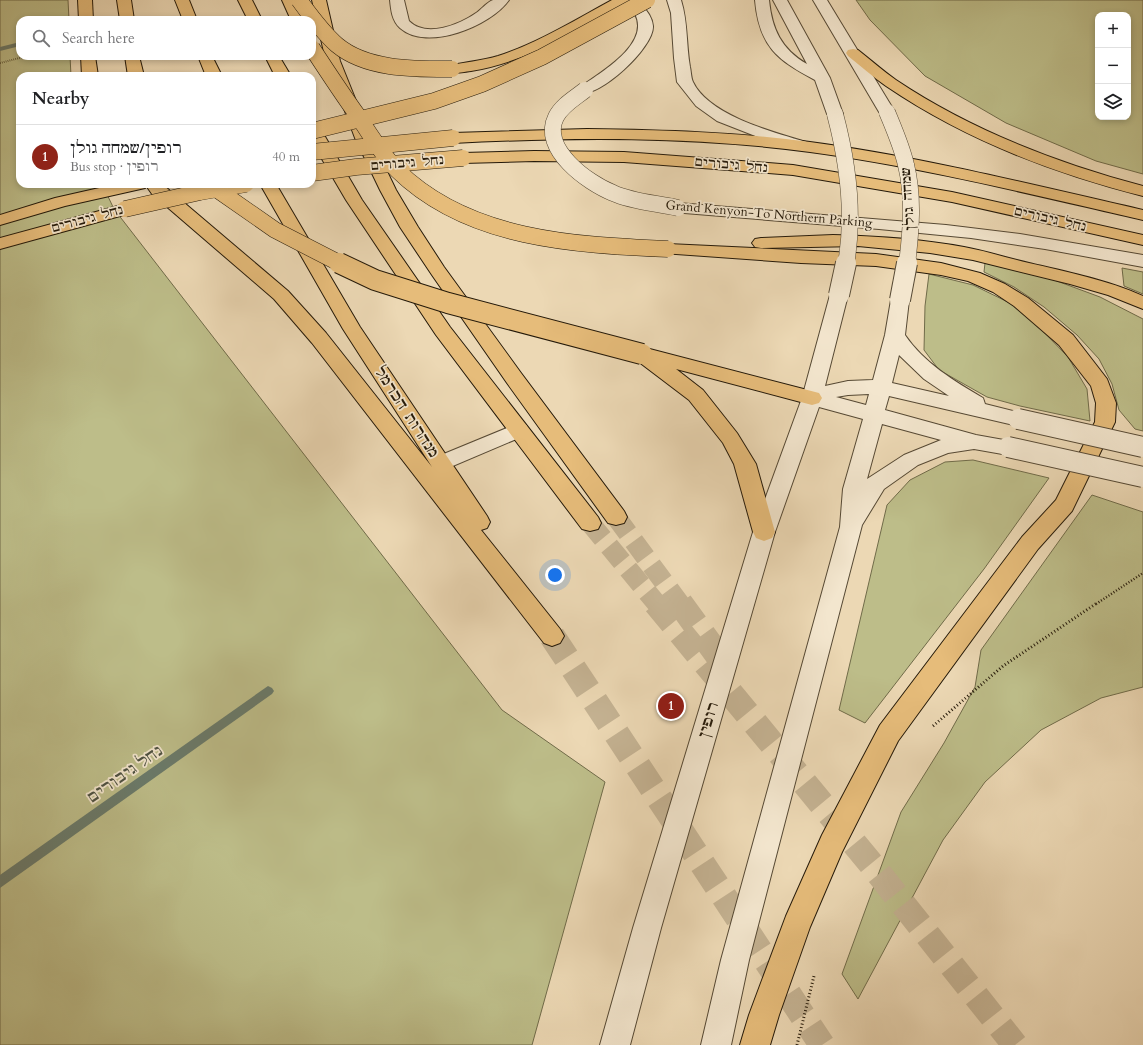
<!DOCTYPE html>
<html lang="en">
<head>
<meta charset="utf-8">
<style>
  :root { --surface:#fff; --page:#f6f6f6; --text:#202124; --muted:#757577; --line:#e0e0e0; --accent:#8f2418 }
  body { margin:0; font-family:Cardo,"Frank Ruhl Libre",serif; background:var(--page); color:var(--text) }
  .controls { position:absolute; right:12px; top:12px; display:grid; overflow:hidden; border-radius:8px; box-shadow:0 2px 6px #0003 }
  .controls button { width:36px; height:36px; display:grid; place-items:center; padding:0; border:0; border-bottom:1px solid var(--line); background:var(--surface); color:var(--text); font:20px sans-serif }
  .you { position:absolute; left:555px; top:575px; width:14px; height:14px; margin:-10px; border:3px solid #fff; border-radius:50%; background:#1a73e8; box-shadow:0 0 0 6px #1a73e833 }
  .badge { display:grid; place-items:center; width:26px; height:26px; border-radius:50%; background:var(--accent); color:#fff; font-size:13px; font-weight:700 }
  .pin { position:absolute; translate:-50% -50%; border:2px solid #fff; box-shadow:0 1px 4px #0006 }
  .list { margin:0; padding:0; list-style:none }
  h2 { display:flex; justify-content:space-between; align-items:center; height:52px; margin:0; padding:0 16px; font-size:17px }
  h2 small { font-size:13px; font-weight:400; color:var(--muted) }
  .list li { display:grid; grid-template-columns:26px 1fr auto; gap:12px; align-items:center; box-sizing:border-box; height:64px; padding:0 16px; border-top:1px solid var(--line) }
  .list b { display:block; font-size:15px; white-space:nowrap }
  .list p { margin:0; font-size:13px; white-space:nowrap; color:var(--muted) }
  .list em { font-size:13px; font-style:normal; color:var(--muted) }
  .icon { flex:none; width:22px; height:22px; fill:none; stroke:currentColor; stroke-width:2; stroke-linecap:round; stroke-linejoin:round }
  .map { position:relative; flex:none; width:1143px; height:1045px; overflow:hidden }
  .search { position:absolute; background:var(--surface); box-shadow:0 2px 6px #0003; left:16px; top:16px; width:300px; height:44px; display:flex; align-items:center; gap:10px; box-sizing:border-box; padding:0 14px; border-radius:12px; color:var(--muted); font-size:15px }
  .panel { position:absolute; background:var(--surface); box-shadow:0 2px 6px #0003; left:16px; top:72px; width:300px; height:116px; border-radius:12px }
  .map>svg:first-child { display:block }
  .green { fill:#bdbd89; stroke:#706b49; fill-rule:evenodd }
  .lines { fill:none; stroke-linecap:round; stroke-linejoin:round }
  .stream { fill:#6a7a6a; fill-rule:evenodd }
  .highway-tunnel-far1 { stroke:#c4b292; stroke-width:20; stroke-dasharray:20 10; stroke-linecap:butt }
  .highway-tunnel { stroke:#c4b292; stroke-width:26; stroke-dasharray:26 13; stroke-linecap:butt }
  .minor-casing { stroke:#564934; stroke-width:2 }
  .major-casing { stroke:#241909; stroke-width:2 }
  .highway-casing { stroke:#241909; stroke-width:2 }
  .path-far2 { stroke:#241909; stroke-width:2; stroke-dasharray:0.5 1.5; stroke-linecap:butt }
  .path-far1 { stroke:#241909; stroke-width:2.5; stroke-dasharray:1 2; stroke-linecap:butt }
  .path { stroke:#241909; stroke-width:3; stroke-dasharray:1 2.5; stroke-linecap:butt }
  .minor { fill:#f3e6ce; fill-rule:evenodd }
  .major { fill:#e6bc7a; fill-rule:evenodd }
  .highway { fill:#e6bc7a; fill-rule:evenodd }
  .minor-bridge-far1-casing { stroke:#564934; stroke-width:17; stroke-linecap:butt }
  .minor-bridge-casing { stroke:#564934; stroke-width:22; stroke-linecap:butt }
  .major-bridge-casing { stroke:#241909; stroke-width:17; stroke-linecap:butt }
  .highway-bridge-far1-casing { stroke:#241909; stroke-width:17; stroke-linecap:butt }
  .highway-bridge-casing { stroke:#241909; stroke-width:22; stroke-linecap:butt }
  .minor-bridge-far1 { stroke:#f3e6ce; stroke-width:16 }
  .minor-bridge { stroke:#f3e6ce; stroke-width:20 }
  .major-bridge { stroke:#e6bc7a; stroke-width:16 }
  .highway-bridge-far1 { stroke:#e6bc7a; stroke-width:16 }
  .highway-bridge { stroke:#e6bc7a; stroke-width:20 }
  .labels { text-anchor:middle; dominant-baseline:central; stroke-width:3.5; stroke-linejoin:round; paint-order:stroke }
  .far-street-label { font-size:13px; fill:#241909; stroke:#f3e6ce }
  .street-label { font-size:15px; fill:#241909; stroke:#f3e6ce }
  .water-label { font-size:16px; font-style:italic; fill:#4d5142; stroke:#f3e6ce }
</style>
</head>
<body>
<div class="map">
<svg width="1143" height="1045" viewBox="0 0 1143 1045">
  <rect width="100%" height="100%" fill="#ecd8b4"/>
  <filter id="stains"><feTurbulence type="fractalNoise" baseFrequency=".005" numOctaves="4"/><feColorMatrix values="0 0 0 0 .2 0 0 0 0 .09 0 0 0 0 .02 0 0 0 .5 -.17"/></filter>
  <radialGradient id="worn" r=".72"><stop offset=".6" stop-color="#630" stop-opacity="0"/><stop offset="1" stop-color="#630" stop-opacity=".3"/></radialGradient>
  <!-- green -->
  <g class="green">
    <path d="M 0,0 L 68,0 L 69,20 L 20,20 L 20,56 L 70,56 L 71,76 L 20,76 L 20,184 L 102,184 L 114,209 L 502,710 L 605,782 L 532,1045 L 0,1045 Z"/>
    <path d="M 856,0 L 1143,0 L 1143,174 L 1096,161 L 1006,123 L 925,76 L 870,20 ZM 1098,15 L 1128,15 L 1128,117 L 1098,117 Z"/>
    <path d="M 985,263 L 1046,277 L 1100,297 L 1143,319 L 1143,431 L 1135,429 L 1119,410 L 1112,384 L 1099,359 L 1077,335 L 1044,307 L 1014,287 L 984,272 Z"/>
    <path d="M 1122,268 L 1143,272 L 1143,294 L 1124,286 Z"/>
    <path d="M 929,274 L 973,285 L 1012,304 L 1039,327 L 1068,357 L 1087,389 L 1090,421 L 1020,406 L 987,397 L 939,370 L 924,350 L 925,306 Z"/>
    <path d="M 973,460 L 1049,478 L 984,569 L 865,723 L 839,710 L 887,505 L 910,480 L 945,462 Z"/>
    <path d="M 1092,495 L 1143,512 L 1143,687 L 1101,698 L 1041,730 L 985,782 L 943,840 L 858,999 L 842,974 L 901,812 L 944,743 L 975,687 L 981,650 Z"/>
  </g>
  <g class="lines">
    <!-- stream -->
    <g class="stream">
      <path d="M 20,42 L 20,46 L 0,51 L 0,47 Z"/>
      <path d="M 268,686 L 272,688 L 274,691 L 272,694 L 0,888 L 0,875 Z"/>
    </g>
    <!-- highway-tunnel-far1 -->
    <g class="highway-tunnel-far1">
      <path d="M 616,517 L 680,604"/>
      <path d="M 590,523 L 657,604"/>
    </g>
    <!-- highway-tunnel -->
    <g class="highway-tunnel">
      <path d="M 656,603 L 872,865 L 1015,1045"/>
      <path d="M 680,603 L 722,661"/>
      <path d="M 552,636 L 822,1045"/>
    </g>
    <defs>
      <g id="minor">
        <path d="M 390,0 L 404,0 L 409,21 C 426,38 459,25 476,13 C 481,10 487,2 493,0 C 497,0 505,0 509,0 C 491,26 427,52 400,28 C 392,21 391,10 390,0 Z"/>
        <path d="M 623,0 L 638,0 C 644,8 652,15 653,26 C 654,48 599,98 580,93 L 577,90 L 580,87 C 600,73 651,44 635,14 C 632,9 626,5 623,0 Z"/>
        <path d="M 667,0 L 681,0 C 688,22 686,44 690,67 C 691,71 691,78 693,82 C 709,116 776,133 810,143 L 812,146 L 810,149 L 804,151 L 763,139 L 717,121 L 696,106 L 677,82 L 674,58 L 671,13 Z"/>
        <path d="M 755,0 L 769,0 C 772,29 781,49 807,64 L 773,0 L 787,0 L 830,78 L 843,114 L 841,117 L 835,119 L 829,117 L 827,114 L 815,80 C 777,60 759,46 755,0 Z"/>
        <path d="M 813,0 L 827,0 L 895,112 L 893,115 L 887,117 L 881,115 L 879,112 Z"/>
        <path d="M 678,203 L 946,225 L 1020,234 L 1143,255 L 1143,267 L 1045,249 L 971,238 L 879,229 L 672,212 L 669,208 L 672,204 Z"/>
        <path d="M 839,289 L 846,291 L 848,295 L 825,386 L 848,381 L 873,380 L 885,335 L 891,300 L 893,296 L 900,294 L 907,296 L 909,300 L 905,335 C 924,363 954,381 983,398 L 985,404 L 1025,414 L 1028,419 L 1025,424 L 1018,426 L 889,396 L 885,410 L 976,435 L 1015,442 L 1018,447 L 1015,452 L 1008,455 L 974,449 L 948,453 L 918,465 L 884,489 L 862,525 L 749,960 L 731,1045 L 701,1045 L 721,960 L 840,527 L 843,489 L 863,419 L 819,407 L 775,532 L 661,928 L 630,1045 L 600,1045 L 633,928 L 753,532 L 802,398 L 830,295 L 832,291 ZM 899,355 L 924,379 L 949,396 L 892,383 ZM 869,394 L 866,405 L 836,397 L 848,395 ZM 882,424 L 941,440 L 904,455 L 867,479 Z"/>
        <path d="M 519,423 L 526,425 L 529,430 L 526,435 L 441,471 L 434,468 L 430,463 L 434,458 Z"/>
      </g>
      <g id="major">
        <path d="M 853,49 L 858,50 C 871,60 883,71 896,80 C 971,130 1056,163 1143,186 L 1143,196 C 1052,173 964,139 886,86 C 873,77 861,66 848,56 L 846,53 L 848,50 Z"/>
        <path d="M 587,129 C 661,130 736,132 810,142 C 923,157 1033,185 1143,210 L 1143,220 C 1033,195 922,167 810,152 C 692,136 572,137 453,143 L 447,141 L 445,138 L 447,135 L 453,133 Z"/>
        <path d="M 534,151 L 624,152 L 793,165 L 952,192 L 1143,235 L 1143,245 L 952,202 L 793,175 L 624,162 L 534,161 L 463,163 L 457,161 L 455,158 L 457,155 L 463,153 Z"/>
        <path d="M 117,184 L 147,184 L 145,188 L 65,206 L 0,225 L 0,215 L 55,198 Z"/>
        <path d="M 125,204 L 131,205 L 134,209 L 131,213 L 0,249 L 0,238 Z"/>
      </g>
      <g id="highway">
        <path d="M 78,0 L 92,0 L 93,20 L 79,20 Z"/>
        <path d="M 117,0 L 131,0 L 134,20 L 120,20 Z"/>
        <path d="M 175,0 L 189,0 L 197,20 L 183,20 Z"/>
        <path d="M 238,0 L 252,0 L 262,20 L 248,20 Z"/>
        <path d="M 282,0 L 296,0 L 305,20 L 291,20 Z"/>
        <path d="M 312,0 L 326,0 L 340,61 L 371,138 L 396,190 L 418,227 L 444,267 L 521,373 L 624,511 L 627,517 L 624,523 L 616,525 L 608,523 L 507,383 L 432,275 L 400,227 L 380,190 L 355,138 L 326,61 Z"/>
        <path d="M 612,0 L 629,0 L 627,3 C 577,30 528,62 471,71 C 463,72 455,74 447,72 L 445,69 L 447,66 C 464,62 481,61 498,56 C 538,43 575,20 612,0 Z"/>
        <path d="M 81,56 L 95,56 L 98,76 L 82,76 Z"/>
        <path d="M 125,56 L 139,56 L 144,76 L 128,76 Z"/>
        <path d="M 198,56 L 212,56 L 222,76 L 206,76 Z"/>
        <path d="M 265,56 L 279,56 L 291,76 L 275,76 Z"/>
        <path d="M 312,123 L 318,125 L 320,128 L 362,200 L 450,327 L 598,517 L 601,523 L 598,529 L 590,531 L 582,529 L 436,335 L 346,200 L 312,142 Z"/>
        <path d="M 145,184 L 162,184 L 288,291 L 326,333 L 432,467 L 343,329 L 260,184 L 276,184 L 360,327 L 487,516 L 490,522 L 487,528 L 481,530 L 560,629 L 564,636 L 560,643 L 552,646 L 544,643 L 312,343 L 274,299 L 152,194 Z"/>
        <path d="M 833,235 C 877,236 921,239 964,247 C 986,251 1007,258 1029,263 C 1068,272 1107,280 1143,296 L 1143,309 L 1108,295 L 1070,284 L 973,260 L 930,253 L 858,246 L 761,248 L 755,247 L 752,243 L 755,239 L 761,238 Z"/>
        <path d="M 668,244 L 876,254 L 941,263 L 980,273 L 1005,284 L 1028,298 L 1073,335 L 1107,379 L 1116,403 L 1115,422 L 1072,511 L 1038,549 L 898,741 L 842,852 L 810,927 L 779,1015 L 770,1045 L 740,1045 L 749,1015 L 786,916 L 822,835 L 880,725 L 1022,537 L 1056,500 L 1095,422 L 1096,403 L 1091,386 L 1059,345 L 1014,306 L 993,292 L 968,281 L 941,275 L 876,266 L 801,263 L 662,253 L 659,249 L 662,245 Z"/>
        <path d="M 642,347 L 819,393 L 822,398 L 819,403 L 812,405 L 676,369 L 703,390 L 737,433 L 756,464 L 775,532 L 772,538 L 764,541 L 756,538 L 753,532 L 734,464 L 723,443 L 689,400 L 635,359 L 632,354 L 635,349 Z"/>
      </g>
    </defs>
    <!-- minor casing -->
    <use href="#minor" class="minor-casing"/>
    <!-- major casing -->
    <use href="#major" class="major-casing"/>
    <!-- highway casing -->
    <use href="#highway" class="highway-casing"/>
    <!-- path-far2 -->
    <path class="path-far2" d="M 0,63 L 27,56"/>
    <!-- path-far1 -->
    <path class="path-far1" d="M 1096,604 L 1143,573"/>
    <!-- path -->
    <g class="path">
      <path d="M 933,726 L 1003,666 L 1097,603"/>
      <path d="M 797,1045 L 814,976"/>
    </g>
    <!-- minor -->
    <use href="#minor" class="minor"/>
    <!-- major -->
    <use href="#major" class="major"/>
    <!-- highway -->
    <use href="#highway" class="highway"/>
    <defs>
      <g id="minor-bridge-far1">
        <path d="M 585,90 C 575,98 562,105 556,117 C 540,149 588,183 613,193 C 633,202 656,203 678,208"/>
        <path d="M 887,112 C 894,129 902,147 906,165 C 914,197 911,231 907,264"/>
        <path d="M 835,114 C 848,163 855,213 846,264"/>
      </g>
      <g id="minor-bridge">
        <path d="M 839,295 L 846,263"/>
        <path d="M 900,300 L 907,263"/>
        <path d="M 1018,419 L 1143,447"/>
        <path d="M 1008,447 L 1143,477"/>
      </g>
      <g id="major-bridge">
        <path d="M 312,131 L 434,101 L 482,84 L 542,57 L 647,0"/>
        <path d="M 312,152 L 453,138"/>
        <path d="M 312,173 L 356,167 L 463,158"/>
        <path d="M 125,209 L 200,192 L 246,184"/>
      </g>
      <g id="highway-bridge-far1">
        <path d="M 299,0 C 310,15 322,32 337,45 C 367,70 415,69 452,69"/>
        <path d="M 312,48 C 327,71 342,94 358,116 C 370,135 382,154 397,170 C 468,240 575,245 668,249"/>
        <path d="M 209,184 L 275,230 L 341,264"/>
      </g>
      <path id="highway-bridge" d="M 339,263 L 375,280 L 448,303 L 642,354"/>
    </defs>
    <!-- minor-bridge-far1 casing -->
    <use href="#minor-bridge-far1" class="minor-bridge-far1-casing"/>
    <!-- minor-bridge casing -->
    <use href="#minor-bridge" class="minor-bridge-casing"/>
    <!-- major-bridge casing -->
    <use href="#major-bridge" class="major-bridge-casing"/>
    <!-- highway-bridge-far1 casing -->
    <use href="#highway-bridge-far1" class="highway-bridge-far1-casing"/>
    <!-- highway-bridge casing -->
    <use href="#highway-bridge" class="highway-bridge-casing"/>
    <!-- minor-bridge-far1 -->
    <use href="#minor-bridge-far1" class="minor-bridge-far1"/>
    <!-- minor-bridge -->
    <use href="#minor-bridge" class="minor-bridge"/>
    <!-- major-bridge -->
    <use href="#major-bridge" class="major-bridge"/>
    <!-- highway-bridge-far1 -->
    <use href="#highway-bridge-far1" class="highway-bridge-far1"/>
    <!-- highway-bridge -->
    <use href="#highway-bridge" class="highway-bridge"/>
  </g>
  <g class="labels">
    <!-- far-street labels -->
    <g class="far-street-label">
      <text transform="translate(407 163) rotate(-5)">נחל גיבורים</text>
      <text transform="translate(731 165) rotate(5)">נחל גיבורים</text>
      <text transform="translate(908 199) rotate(-94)">שמחה גולן</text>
      <text transform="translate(769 214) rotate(5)">Grand Kenyon-To Northern Parking</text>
      <text transform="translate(87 219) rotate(-15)">נחל גיבורים</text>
      <text transform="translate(1050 219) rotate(13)">נחל גיבורים</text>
    </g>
    <!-- street labels -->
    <g class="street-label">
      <text transform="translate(407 412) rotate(57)">מנהרות הכרמל</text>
      <text transform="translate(708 720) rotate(-73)">רופין</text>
    </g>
    <!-- water labels -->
    <g class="water-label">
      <text transform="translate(125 774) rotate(-35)">נחל גיבורים</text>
    </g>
  </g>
  <rect width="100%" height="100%" filter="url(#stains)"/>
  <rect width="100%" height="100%" fill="url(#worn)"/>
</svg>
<div class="controls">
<button>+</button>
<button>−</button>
<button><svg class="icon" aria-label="layers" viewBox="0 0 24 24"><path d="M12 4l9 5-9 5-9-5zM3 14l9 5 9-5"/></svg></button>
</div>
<div class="you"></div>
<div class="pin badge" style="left:671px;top:706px">1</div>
<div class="search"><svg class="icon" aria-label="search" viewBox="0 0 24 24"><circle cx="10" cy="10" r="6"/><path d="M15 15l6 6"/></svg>Search here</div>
<section class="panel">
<h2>Nearby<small></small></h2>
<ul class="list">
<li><span class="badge">1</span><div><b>רופין/שמחה גולן</b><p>Bus stop · רופין</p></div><em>40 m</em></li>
</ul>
</section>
</div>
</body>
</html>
